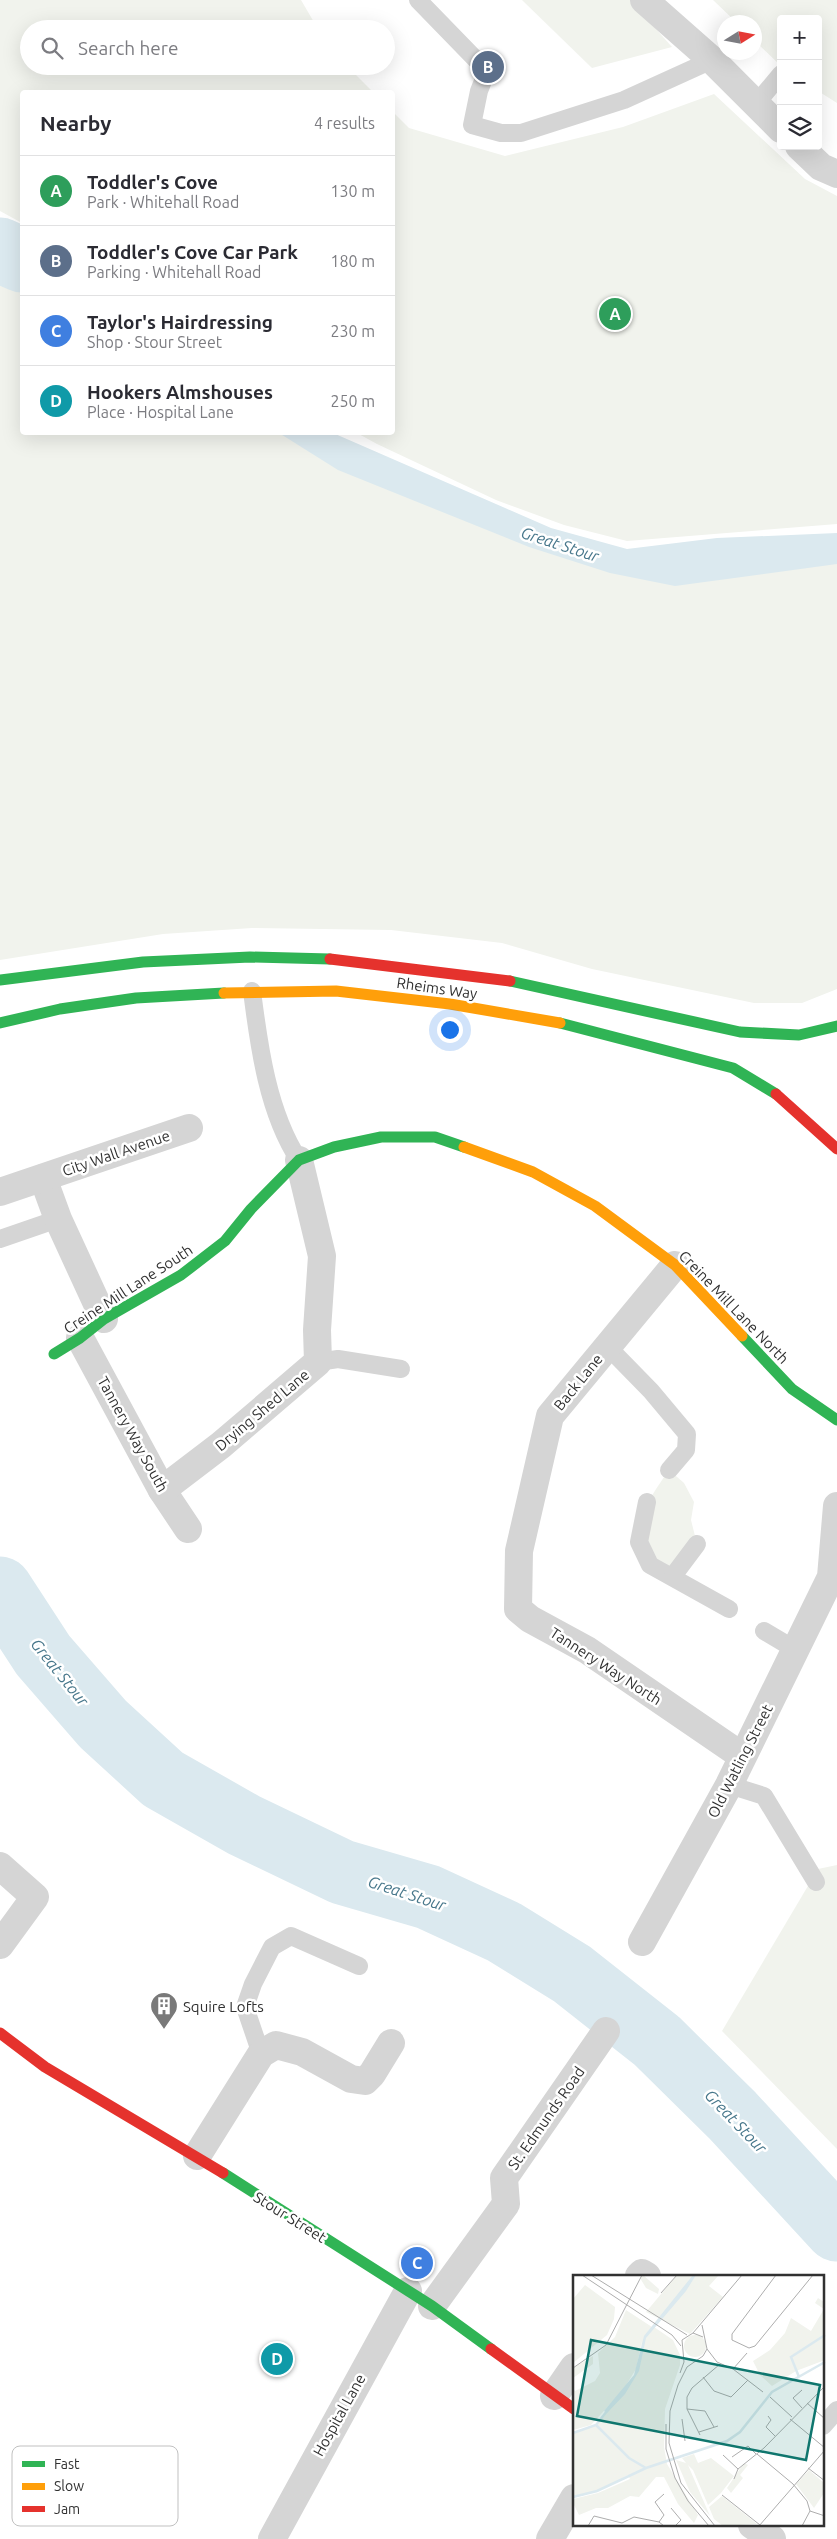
<!DOCTYPE html>
<html lang="en">
<head>
<meta charset="utf-8">
<style>
  :root { --surface:#fff; --page:#f7f7f7; --text:#2b2b33; --muted:#7c7c81; --line:#e1e1e2; --accent:#0b8043 }
  body { margin:0; font-family:Ubuntu,sans-serif; background:var(--page); color:var(--text) }
  .controls { position:absolute; right:15px; top:15px; display:grid; overflow:hidden; border-radius:5px; box-shadow:0 5px 20px #0002 }
  .controls button { width:45px; height:45px; display:grid; place-items:center; padding:0; border:0; border-bottom:1px solid var(--line); background:var(--surface); color:var(--text); font:25px sans-serif }
  .compass { position:absolute; left:717px; top:15px; width:45px; height:45px; border-radius:50%; background:var(--surface); box-shadow:0 5px 20px #0002; rotate:79deg }
  .you { position:absolute; left:449px; top:1029px; width:18px; height:18px; margin:-12px; border:4px solid #fff; border-radius:50%; background:#1a73e8; box-shadow:0 0 0 8px #1a73e833 }
  .badge { display:grid; place-items:center; width:32px; height:32px; border-radius:50%; background:var(--accent); color:#fff; font-size:16px; font-weight:700 }
  .pin { position:absolute; translate:-50% -50%; border:2px solid #fff; box-shadow:0 1px 5px #0006 }
  .list { margin:0; padding:0; list-style:none }
  h2 { display:flex; justify-content:space-between; align-items:center; height:65px; margin:0; padding:0 20px; font-size:21px }
  h2 small { font-size:16px; font-weight:400; color:var(--muted) }
  .list li { display:grid; grid-template-columns:32px 1fr auto; gap:15px; align-items:center; box-sizing:border-box; height:70px; padding:0 20px; border-top:1px solid var(--line) }
  .list b { display:block; font-size:19px; white-space:nowrap }
  .list p { margin:0; font-size:16px; white-space:nowrap; color:var(--muted) }
  .list em { font-size:16px; font-style:normal; color:var(--muted) }
  .icon { flex:none; width:28px; height:28px; fill:none; stroke:currentColor; stroke-width:2; stroke-linecap:round; stroke-linejoin:round }
  .map { position:relative; flex:none; width:837px; height:2539px; overflow:hidden }
  .search { position:absolute; background:var(--surface); box-shadow:0 5px 20px #0002; left:20px; top:20px; width:375px; height:55px; display:flex; align-items:center; gap:12px; box-sizing:border-box; padding:0 18px; border-radius:28px; color:var(--muted); font-size:19px }
  .panel { position:absolute; background:var(--surface); box-shadow:0 5px 20px #0002; left:20px; top:90px; width:375px; height:345px; border-radius:5px }
  .map>svg:first-child { display:block }
  .green { fill:#f1f3ed }
  .water { fill:#dbe9ef }
  .lines { fill:none; stroke-linecap:round; stroke-linejoin:round }
  .river { stroke:#dbe9ef; stroke-width:65 }
  .lane { stroke:#d5d5d5; stroke-width:18 }
  .street { stroke:#d5d5d5; stroke-width:28 }
  .fast { stroke:#30b455; stroke-width:11 }
  .slow { stroke:#ff9f0a; stroke-width:11 }
  .jam { stroke:#e5322d; stroke-width:11 }
  .labels { text-anchor:middle; dominant-baseline:central; stroke-width:5; stroke-linejoin:round; paint-order:stroke }
  .street-label { font-size:15px; fill:#313131; stroke:#fff }
  .poi-label { font-size:15px; fill:#313131; stroke:#fff; text-anchor:start }
  .water-label { font-size:16px; font-style:italic; fill:#47778b; stroke:#fff }
  .inset-river { fill:none; stroke:#dbe9ef; stroke-width:2.5 }
  .inset-road { fill:none; stroke:#adadad; stroke-width:1 }
  .view { fill:#0f766e; fill-opacity:0.15; stroke:#0f766e; stroke-width:2.5 }
  .inset-edge { fill:none; stroke:#313131; stroke-width:2.5 }
  .key { fill:#fff; stroke:#c1c1c1; stroke-width:1 }
  .key-label { font-size:14px; fill:#313131 }
</style>
</head>
<body>
<div class="map">
<svg width="837" height="2539" viewBox="0 0 837 2539">
  <rect width="100%" height="100%" fill="#fff"/>
  <!-- green -->
  <g class="green">
    <path d="M 0,0 L 301,0 L 318,29 L 29,29 L 29,66 L 347,66 L 373,92 L 22,92 L 22,223 L 0,211 Z"/>
    <path d="M 522,0 L 630,0 L 672,47 L 592,68 Z"/>
    <path d="M 713,0 L 837,0 L 837,103 L 818,91 L 818,19 L 781,19 L 781,66 L 755,41 L 754,22 L 736,22 Z"/>
    <path d="M 714,94 L 805,179 L 837,196 L 837,524 L 627,541 L 564,525 L 496,500 L 377,444 L 357,433 L 392,432 L 393,112 L 409,128 L 505,156 L 623,127 Z"/>
    <path d="M 0,250 L 22,260 L 22,432 L 315,433 L 636,565 L 837,547 L 837,989 L 802,1003 L 754,1003 L 592,969 L 502,943 L 391,930 L 252,928 L 163,934 L 0,960 Z"/>
    <path d="M 669,1470 L 684,1483 L 694,1502 L 691,1520 L 697,1544 L 673,1576 L 650,1565 C 638,1515 640,1512 669,1470 Z"/>
    <path d="M 837,1865 L 837,2149 L 722,2031 L 818,1869 Z"/>
  </g>
  <!-- water -->
  <path class="water" d="M 279,433 L 333,433 L 551,528 L 627,549 L 717,538 L 837,533 L 837,564 L 675,586 L 610,573 L 529,547 L 338,470 Z"/>
  <g class="lines">
    <!-- river -->
    <g class="river">
      <path d="M 0,250 L 22,260"/>
      <path d="M 0,1589 L 43,1655 L 103,1724 L 163,1779 L 244,1825 L 342,1872 L 428,1897 L 504,1932 L 572,1974 L 657,2041 L 732,2115 L 837,2229"/>
    </g>
    <!-- lane -->
    <g class="lane">
      <path d="M 418,0 L 487,71 L 479,91 L 472,125 L 501,133 L 521,133 L 624,100 L 712,60"/>
      <path d="M 755,105 L 781,74"/>
      <path d="M 252,991 C 259,1047 268,1113 299,1160"/>
      <path d="M 0,1239 L 58,1219"/>
      <path d="M 607,1346 L 651,1391 L 687,1434 L 686,1450 L 669,1470"/>
      <path d="M 318,1362 L 338,1359 L 401,1369"/>
      <path d="M 647,1502 L 639,1542 L 650,1565 L 729,1609"/>
      <path d="M 673,1576 L 697,1544"/>
      <path d="M 764,1631 L 796,1650"/>
      <path d="M 729,1785 L 764,1796 L 816,1882"/>
      <path d="M 261,2054 L 245,2007 L 253,1984 L 272,1947 L 291,1936 L 359,1966"/>
      <path d="M 823,2426 L 837,2410"/>
    </g>
    <!-- street -->
    <g class="street">
      <path d="M 644,0 L 712,60 L 781,129"/>
      <path d="M 799,146 L 821,167 L 837,174"/>
      <path d="M 43,1178 L 58,1219 L 104,1319"/>
      <path d="M 0,1192 L 189,1128"/>
      <path d="M 675,1265 L 550,1416 L 519,1551 L 518,1609 L 530,1619 L 587,1650 L 742,1756"/>
      <path d="M 80,1338 L 162,1490 L 188,1529"/>
      <path d="M 162,1490 L 221,1445 L 318,1362 L 317,1330 L 322,1256 L 299,1160"/>
      <path d="M 0,1866 L 35,1897 L 0,1945"/>
      <path d="M 642,1942 L 729,1785 L 831,1577 L 837,1506"/>
      <path d="M 197,2156 L 261,2054 L 276,2045 L 302,2052 L 351,2079 L 365,2081 L 372,2074 L 391,2043"/>
      <path d="M 639,2276 L 642,2273 L 647,2276"/>
      <path d="M 432,2306 L 506,2204 L 504,2178 L 606,2031"/>
      <path d="M 554,2396 L 574,2367"/>
      <path d="M 752,2525 L 772,2539"/>
      <path d="M 272,2539 L 408,2291"/>
      <path d="M 550,2539 L 574,2498"/>
    </g>
    <!-- fast -->
    <g class="fast">
      <path d="M 0,980 L 143,962 L 250,957 L 330,959"/>
      <path d="M 510,981 L 740,1032 L 799,1035 L 837,1026"/>
      <path d="M 0,1023 L 60,1009 L 136,998 L 224,993"/>
      <path d="M 560,1023 L 733,1068 L 776,1094"/>
      <path d="M 742,1336 L 792,1389 L 837,1420"/>
      <path d="M 54,1354 L 80,1338 L 104,1319 L 181,1275 L 225,1241 L 251,1209 L 299,1160 L 334,1147 L 381,1137 L 435,1137 L 464,1147"/>
      <path d="M 223,2173 L 432,2306 L 491,2349"/>
    </g>
    <!-- slow -->
    <g class="slow">
      <path d="M 224,993 L 336,991 L 450,1004 L 560,1023"/>
      <path d="M 464,1147 L 533,1172 L 595,1206 L 675,1265 L 742,1336"/>
    </g>
    <!-- jam -->
    <g class="jam">
      <path d="M 330,959 L 510,981"/>
      <path d="M 776,1094 L 837,1149"/>
      <path d="M 0,2033 L 45,2067 L 223,2173"/>
      <path d="M 491,2349 L 574,2409"/>
    </g>
  </g>
  <!-- icons -->
  <defs>
    <symbol id="building-pin" viewBox="-11 -11 22 30"><path d="M0 17L-7.5 6A9.5 9.5 0 1 1 7.5 6Z" fill="#797979" stroke="#fff"/><path d="M-4-6H4V6H1V3H-1V6H-4ZM-2.5-4.3h1.7v1.8h-1.7ZM.8-4.3h1.7v1.8H.8ZM-2.5-1h1.7V.8h-1.7ZM.8-1h1.7V.8H.8Z" fill="#fff"/></symbol>
  </defs>
  <g fill-rule="evenodd">
    <use href="#building-pin" x="148" y="1990" width="32" height="43"/>
  </g>
  <g class="labels">
    <!-- street labels -->
    <g class="street-label">
      <text transform="translate(437 988) rotate(8)">Rheims Way</text>
      <text transform="translate(116 1153) rotate(-19)">City Wall Avenue</text>
      <text transform="translate(128 1289) rotate(-33)">Creine Mill Lane South</text>
      <text transform="translate(734 1307) rotate(46)">Creine Mill Lane North</text>
      <text transform="translate(578 1382) rotate(-51)">Back Lane</text>
      <text transform="translate(262 1410) rotate(-40)">Drying Shed Lane</text>
      <text transform="translate(133 1434) rotate(61)">Tannery Way South</text>
      <text transform="translate(606 1666) rotate(33)">Tannery Way North</text>
      <text transform="translate(740 1761) rotate(-63)">Old Watling Street</text>
      <text transform="translate(546 2118) rotate(-55)">St. Edmunds Road</text>
      <text transform="translate(290 2217) rotate(32)">Stour Street</text>
      <text transform="translate(339 2415) rotate(-61)">Hospital Lane</text>
    </g>
    <!-- poi labels -->
    <g class="poi-label">
      <text x="183" y="2006">Squire Lofts</text>
    </g>
    <!-- water labels -->
    <g class="water-label">
      <text transform="translate(560 544) rotate(18)">Great Stour</text>
      <text transform="translate(60 1672) rotate(51)">Great Stour</text>
      <text transform="translate(407 1893) rotate(18)">Great Stour</text>
      <text transform="translate(736 2121) rotate(46)">Great Stour</text>
    </g>
  </g>
  <!-- overview -->
  <g transform="translate(573 2275)">
    <rect width="251" height="251" fill="#fff"/>
    <path d="M 70,0 L 86,14 L 85,19 L 73,13 L 67,3 ZM 104,0 L 146,0 L 136,11 L 150,22 L 117,59 L 73,37 ZM 12,10 L 42,32 L 41,44 L 34,60 L 0,88 L 0,24 ZM 245,23 L 251,27 L 252,85 L 223,96 L 199,111 L 187,100 L 180,86 L 197,75 L 212,58 L 218,43 L 238,56 L 251,34 L 242,28 ZM 53,35 L 79,52 L 73,59 L 81,52 L 100,65 L 107,80 L 107,90 L 92,134 L 91,172 L 94,189 L 125,240 L 121,248 L 105,229 L 91,202 L 83,202 L 66,222 L 57,221 L 35,233 L 23,233 L 6,240 L 0,228 L 0,224 L 25,218 L 57,204 L 55,200 L 24,216 L 0,222 L 0,158 L 23,150 L 54,113 L 66,93 L 69,66 L 63,94 L 50,115 L 18,150 L 0,155 L 0,113 L 2,116 L 22,106 L 27,98 L 25,78 L 42,62 ZM111 71a11 11 0 1 1 22 0a11 11 0 1 1-22 0ZM 20,81 L 20,89 L 0,103 L 0,93 ZM 121,179 L 125,188 L 138,183 L 161,201 L 148,218 L 135,230 L 120,195 L 115,190 L 137,241 L 117,217 L 103,185 L 113,188 L 109,183 ZM 171,188 L 175,190 L 167,200 L 170,203 L 158,218 L 154,213 ZM 236,195 L 251,208 L 251,218 L 241,233 L 223,209 ZM 149,221 L 184,249 L 150,251 L 141,244 L 136,232 Z" fill="#f1f3ed"/>
    <path d="M 120,0 L 123,0 L 113,16 L 73,63 L 66,96 L 52,119 L 34,138 L 31,136 L 61,100 L 71,61 Z" fill="#dbe9ef"/>
    <path class="inset-river" d="M 226,102 L 218,82 L 252,60M 23,150 L 56,183 L 73,193M 0,158 L 23,150 L 38,131M 0,222 L 24,216 L 73,193 L 154,166 L 167,157 L 199,117 L 252,87"/>
    <path class="inset-road" d="M 9,0 L 99,60 L 108,71M 18,0 L 114,60M 203,0 L 159,59 L 159,65 L 176,73 L 182,71 L 240,0M 88,18 L 104,0M 129,50 L 134,74 L 130,81 L 114,92 L 105,110 L 97,136 L 96,168 L 108,208 L 142,251M 120,58 L 169,0M 134,74 L 144,87 L 160,94 L 190,117M 0,93 L 33,70 L 69,0M 160,94 L 174,78M 107,98 L 111,87 L 109,65 L 120,58 L 130,62M 130,102 L 141,116 L 158,122 L 175,105M 229,115 L 220,123 L 229,133M 197,122 L 219,142M 234,128 L 252,144M 114,134 L 114,122 L 119,113 L 147,89M 114,134 L 132,136 L 141,152M 114,134 L 127,160M 195,141 L 198,145 L 193,152 L 202,161M 109,144 L 112,166M 217,144 L 252,173M 93,149 L 93,174 L 102,203 L 115,226 L 136,251M 126,157 L 145,151M 184,179 L 220,209 L 234,226 L 237,236 L 229,251M 150,180 L 165,194M 159,182 L 175,171 L 183,179M 235,193 L 252,206M 161,204 L 165,194 L 191,173 L 252,111M 149,220 L 187,250M 98,233 L 108,245 L 102,251M 237,236 L 252,241M 86,247 L 91,240 L 82,227 L 91,219M 15,251 L 21,241 L 49,248 L 61,242 L 86,247 L 91,251M 186,251 L 252,175"/>
    <path class="view" d="M 18,65 L 247,110 L 233,185 L 4,141 Z"/>
    <rect width="251" height="251" class="inset-edge"/>
  </g>
  <!-- legend -->
  <rect x="12" y="2446" width="166" height="80" rx="8" class="key"/>
  <rect x="22" y="2461" width="23" height="6" fill="#30b455"/>
  <rect x="22" y="2483" width="23" height="7" fill="#ff9f0a"/>
  <rect x="22" y="2506" width="23" height="6" fill="#e5322d"/>
  <g class="key-label">
    <text x="54" y="2469">Fast</text>
    <text x="54" y="2491">Slow</text>
    <text x="54" y="2514">Jam</text>
  </g>
</svg>
<div class="controls">
<button>+</button>
<button>−</button>
<button><svg class="icon" aria-label="layers" viewBox="0 0 24 24"><path d="M12 4l9 5-9 5-9-5zM3 14l9 5 9-5"/></svg></button>
</div>
<svg class="compass" viewBox="-18 -18 36 36"><path d="M0-13l5 13h-10z" fill="#e53935"/><path d="M0 13l5-13h-10z" fill="#7c7c81"/></svg>
<div class="you"></div>
<div class="pin badge" style="left:615px;top:314px;background:#2e9e5b">A</div>
<div class="pin badge" style="left:488px;top:67px;background:#5c6f8a">B</div>
<div class="pin badge" style="left:417px;top:2263px;background:#3f7fe0">C</div>
<div class="pin badge" style="left:277px;top:2359px;background:#0f9aa8">D</div>
<div class="search"><svg class="icon" aria-label="search" viewBox="0 0 24 24"><circle cx="10" cy="10" r="6"/><path d="M15 15l6 6"/></svg>Search here</div>
<section class="panel">
<h2>Nearby<small>4 results</small></h2>
<ul class="list">
<li><span class="badge" style="background:#2e9e5b">A</span><div><b>Toddler's Cove</b><p>Park · Whitehall Road</p></div><em>130 m</em></li>
<li><span class="badge" style="background:#5c6f8a">B</span><div><b>Toddler's Cove Car Park</b><p>Parking · Whitehall Road</p></div><em>180 m</em></li>
<li><span class="badge" style="background:#3f7fe0">C</span><div><b>Taylor's Hairdressing</b><p>Shop · Stour Street</p></div><em>230 m</em></li>
<li><span class="badge" style="background:#0f9aa8">D</span><div><b>Hookers Almshouses</b><p>Place · Hospital Lane</p></div><em>250 m</em></li>
</ul>
</section>
</div>
</body>
</html>
